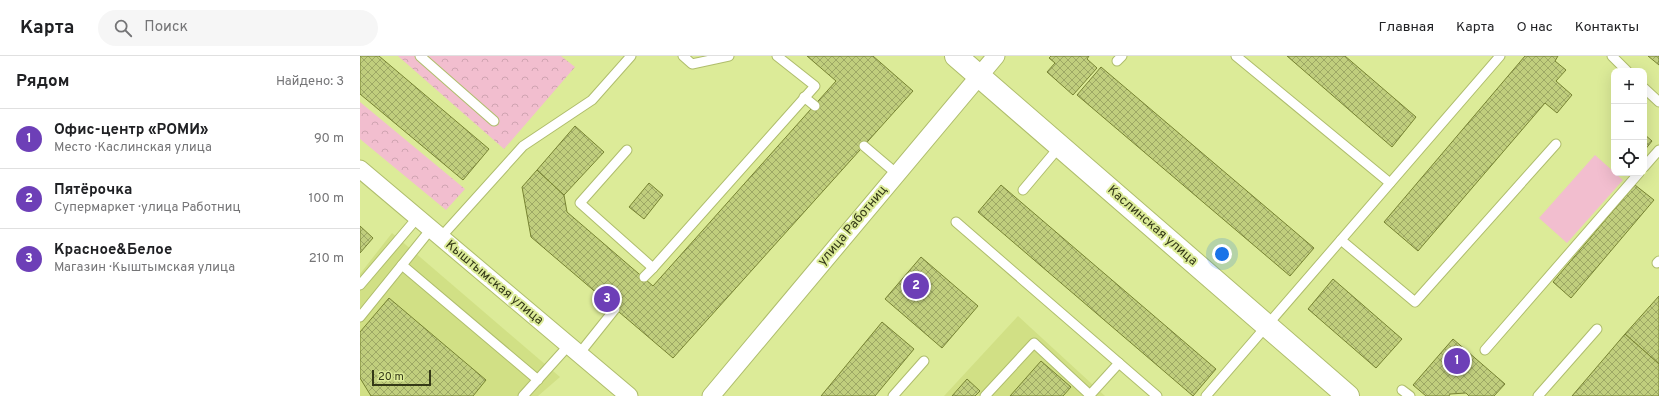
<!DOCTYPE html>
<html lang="ru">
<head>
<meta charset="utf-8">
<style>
  :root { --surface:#fff; --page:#f6f6f6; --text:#202124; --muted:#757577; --line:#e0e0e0; --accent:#6d3fb7 }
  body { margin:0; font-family:Overpass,sans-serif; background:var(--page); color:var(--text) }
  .controls { position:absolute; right:12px; top:12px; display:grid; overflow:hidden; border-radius:8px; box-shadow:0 4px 16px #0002 }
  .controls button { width:36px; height:36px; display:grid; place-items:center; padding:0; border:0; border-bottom:1px solid var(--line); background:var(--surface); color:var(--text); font:20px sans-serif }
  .scale { position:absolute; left:12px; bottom:10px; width:59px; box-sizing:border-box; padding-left:4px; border:2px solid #343917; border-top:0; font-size:11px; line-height:14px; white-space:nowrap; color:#343917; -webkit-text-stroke:3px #dceb98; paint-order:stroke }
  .you { position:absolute; left:862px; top:198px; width:14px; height:14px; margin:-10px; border:3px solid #fff; border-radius:50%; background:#1a73e8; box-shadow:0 0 0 6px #1a73e833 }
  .badge { display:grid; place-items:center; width:26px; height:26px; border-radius:50%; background:var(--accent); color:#fff; font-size:13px; font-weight:700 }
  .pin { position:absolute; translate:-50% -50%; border:2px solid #fff; box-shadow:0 1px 4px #0006 }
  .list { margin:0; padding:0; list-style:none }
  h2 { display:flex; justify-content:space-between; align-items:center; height:52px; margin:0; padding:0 16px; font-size:17px }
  h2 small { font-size:13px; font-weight:400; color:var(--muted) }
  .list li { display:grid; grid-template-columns:26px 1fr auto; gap:12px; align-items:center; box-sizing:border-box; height:60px; padding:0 16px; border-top:1px solid var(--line) }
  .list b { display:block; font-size:15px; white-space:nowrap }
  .list p { margin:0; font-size:13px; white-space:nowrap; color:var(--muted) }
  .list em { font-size:13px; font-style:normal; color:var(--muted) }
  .icon { flex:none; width:22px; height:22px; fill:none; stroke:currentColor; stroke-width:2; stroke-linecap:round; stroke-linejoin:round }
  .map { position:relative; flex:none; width:1299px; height:340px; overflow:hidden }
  header { display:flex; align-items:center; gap:24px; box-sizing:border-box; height:56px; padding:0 20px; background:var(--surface); border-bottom:1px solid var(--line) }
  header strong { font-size:19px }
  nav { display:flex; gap:22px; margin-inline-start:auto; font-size:14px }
  .search { width:280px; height:36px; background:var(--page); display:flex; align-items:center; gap:10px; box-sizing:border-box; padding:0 14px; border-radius:22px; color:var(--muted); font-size:15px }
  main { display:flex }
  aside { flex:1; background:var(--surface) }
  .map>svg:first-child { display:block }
  .built { fill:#d1e085 }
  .forest { fill:url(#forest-crowns) }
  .park { fill:#f2becf }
  .building { fill:url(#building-cross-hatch); stroke:#778332 }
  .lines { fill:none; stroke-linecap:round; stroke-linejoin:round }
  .lane-casing { stroke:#afbd6c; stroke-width:11 }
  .street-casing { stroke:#afbd6c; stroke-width:19 }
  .secondary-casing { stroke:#afbd6c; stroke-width:24 }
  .lane { stroke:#fff; stroke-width:9 }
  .street { stroke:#fff; stroke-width:17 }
  .secondary { stroke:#fff; stroke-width:22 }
  .labels { text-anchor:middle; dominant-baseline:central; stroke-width:4; stroke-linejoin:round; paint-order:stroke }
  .street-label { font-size:13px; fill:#343917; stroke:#dceb98 }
</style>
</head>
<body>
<header>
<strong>Карта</strong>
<div class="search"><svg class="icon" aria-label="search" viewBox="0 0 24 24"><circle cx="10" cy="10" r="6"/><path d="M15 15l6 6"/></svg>Поиск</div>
<nav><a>Главная</a><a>Карта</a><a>О нас</a><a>Контакты</a></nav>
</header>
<main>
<aside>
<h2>Рядом<small>Найдено: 3</small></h2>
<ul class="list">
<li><span class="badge">1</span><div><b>Офис-центр «РОМИ»</b><p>Место · Каслинская улица</p></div><em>90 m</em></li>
<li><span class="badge">2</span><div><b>Пятёрочка</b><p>Супермаркет · улица Работниц</p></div><em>100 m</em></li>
<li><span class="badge">3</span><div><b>Красное&amp;Белое</b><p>Магазин · Кыштымская улица</p></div><em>210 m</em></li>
</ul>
</aside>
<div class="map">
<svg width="1299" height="340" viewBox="0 0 1299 340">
  <defs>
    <pattern id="forest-crowns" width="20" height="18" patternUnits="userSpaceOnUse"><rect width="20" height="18" fill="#f2becf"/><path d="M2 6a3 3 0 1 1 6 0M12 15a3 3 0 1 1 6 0" fill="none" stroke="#d0a4b1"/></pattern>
    <pattern id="building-cross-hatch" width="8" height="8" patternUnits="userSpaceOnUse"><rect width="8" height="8" fill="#c0ce7d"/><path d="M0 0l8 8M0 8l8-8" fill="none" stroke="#9da865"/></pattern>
  </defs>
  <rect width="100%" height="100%" fill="#dceb98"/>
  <!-- built -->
  <g class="built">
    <path d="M 32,177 L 200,321 L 178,340 L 0,340 L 0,218 Z"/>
    <path d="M 658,260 L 745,340 L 584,340 Z"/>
  </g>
  <!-- forest -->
  <g class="forest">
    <path d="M 38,0 L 201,0 L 215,11 L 144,93 Z"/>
    <path d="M 0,46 L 105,133 L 86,154 L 0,83 Z"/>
  </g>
  <!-- park -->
  <path class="park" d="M 1235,99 L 1263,124 L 1207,187 L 1179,162 Z"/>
  <!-- building -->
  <g class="building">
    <path d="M 0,0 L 19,0 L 129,93 L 103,124 L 0,38 Z"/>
    <path d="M 447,0 L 513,0 L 553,35 L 313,302 L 171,181 L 162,131 L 177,114 L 204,139 L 207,156 L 293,230 L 476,25 Z"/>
    <path d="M 691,0 L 729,0 L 727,3 L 737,12 L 713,39 L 687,16 L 695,7 L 689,2 Z"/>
    <path d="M 927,0 L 985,0 L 1056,61 L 1032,91 Z"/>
    <path d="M 1165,0 L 1198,0 L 1195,5 L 1206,14 L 1196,25 L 1212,39 L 1197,57 L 1185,47 L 1058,195 L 1024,166 Z"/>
    <path d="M 1288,0 L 1299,0 L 1299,9 Z"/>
    <path d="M 741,11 L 954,192 L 930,220 L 717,39 Z"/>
    <path d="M 215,70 L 244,96 L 204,139 L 177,114 Z"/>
    <path d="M 1284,78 L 1292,85 L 1284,95 Z"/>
    <path d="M 289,127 L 303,139 L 284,163 L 269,151 Z"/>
    <path d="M 641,129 L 856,313 L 833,340 L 618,156 Z"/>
    <path d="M 1275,129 L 1294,144 L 1211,242 L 1193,226 Z"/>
    <path d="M 0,170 L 13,182 L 0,197 Z"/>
    <path d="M 561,201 L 618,250 L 582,292 L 525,243 Z"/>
    <path d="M 973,223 L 1042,283 L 1016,312 L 948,253 Z"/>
    <path d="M 1299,240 L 1299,308 L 1265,278 Z"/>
    <path d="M 29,242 L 126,324 L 113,340 L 11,340 L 0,322 L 0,276 Z"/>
    <path d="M 522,266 L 554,293 L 515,340 L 461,340 Z"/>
    <path d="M 1265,278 L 1299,308 L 1299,340 L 1212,340 Z"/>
    <path d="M 1093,283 L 1145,328 L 1134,340 L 1109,340 L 1106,337 L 1090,338 L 1089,340 L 1066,340 L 1053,329 Z"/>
    <path d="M 681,305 L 711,331 L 703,340 L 650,340 Z"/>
    <path d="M 607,323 L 620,335 L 615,340 L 592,340 Z"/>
  </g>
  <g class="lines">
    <defs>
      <g id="lane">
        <path d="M 60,0 L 134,65"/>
        <path d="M 323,0 L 332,8 L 369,0"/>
        <path d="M 876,0 L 1030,127"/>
        <path d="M 1252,0 L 1267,15"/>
        <path d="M 757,5 L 762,0"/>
        <path d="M 1284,32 L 1299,46"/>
        <path d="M 444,41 L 455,50"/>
        <path d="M 504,90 L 537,118"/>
        <path d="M 267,94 L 220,147 L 293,212 L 455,30 L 417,0"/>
        <path d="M 1284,111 L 1299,94"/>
        <path d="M 663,134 L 700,90"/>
        <path d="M 596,166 L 797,340"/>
        <path d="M 81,181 L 163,90 L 232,44 L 271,0"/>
        <path d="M 981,184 L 1055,246 L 1196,88"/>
        <path d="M 1297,207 L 1299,205"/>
        <path d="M 42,209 L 178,324"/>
        <path d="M 284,221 L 293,212"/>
        <path d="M 0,229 L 58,161"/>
        <path d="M 0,261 L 71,173"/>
        <path d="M 1125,294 L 1279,117"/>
        <path d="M 219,298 L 255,253"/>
        <path d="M 1042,334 L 1050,340"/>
        <path d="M 163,340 L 209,289"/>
        <path d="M 533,340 L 564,305"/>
        <path d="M 625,340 L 674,287 L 730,339"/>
        <path d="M 729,340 L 759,307"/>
        <path d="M 846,340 L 1140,0"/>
        <path d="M 1178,340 L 1237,273"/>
      </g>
      <g id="street">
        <path d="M 0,113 L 269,340"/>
        <path d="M 351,340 L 636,0"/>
      </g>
      <path id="secondary" d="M 596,0 L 988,340"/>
    </defs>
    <!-- lane casing -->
    <use href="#lane" class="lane-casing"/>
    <!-- street casing -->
    <use href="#street" class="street-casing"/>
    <!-- secondary casing -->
    <use href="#secondary" class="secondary-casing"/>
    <!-- lane -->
    <use href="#lane" class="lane"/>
    <!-- street -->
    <use href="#street" class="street"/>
    <!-- secondary -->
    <use href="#secondary" class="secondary"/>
  </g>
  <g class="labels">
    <!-- street labels -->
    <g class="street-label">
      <text transform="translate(493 170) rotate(-50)">улица Работниц</text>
      <text transform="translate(792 170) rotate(41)">Каслинская улица</text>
      <text transform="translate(134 227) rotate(40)">Кыштымская улица</text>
    </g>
  </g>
</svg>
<div class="controls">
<button>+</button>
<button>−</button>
<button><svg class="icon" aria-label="locate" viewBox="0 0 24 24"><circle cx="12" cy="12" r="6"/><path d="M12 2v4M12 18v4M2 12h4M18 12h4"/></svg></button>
</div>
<div class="scale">20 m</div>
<div class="you"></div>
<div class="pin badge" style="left:1097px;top:305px">1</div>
<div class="pin badge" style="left:556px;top:230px">2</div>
<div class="pin badge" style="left:247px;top:243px">3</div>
</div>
</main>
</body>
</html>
